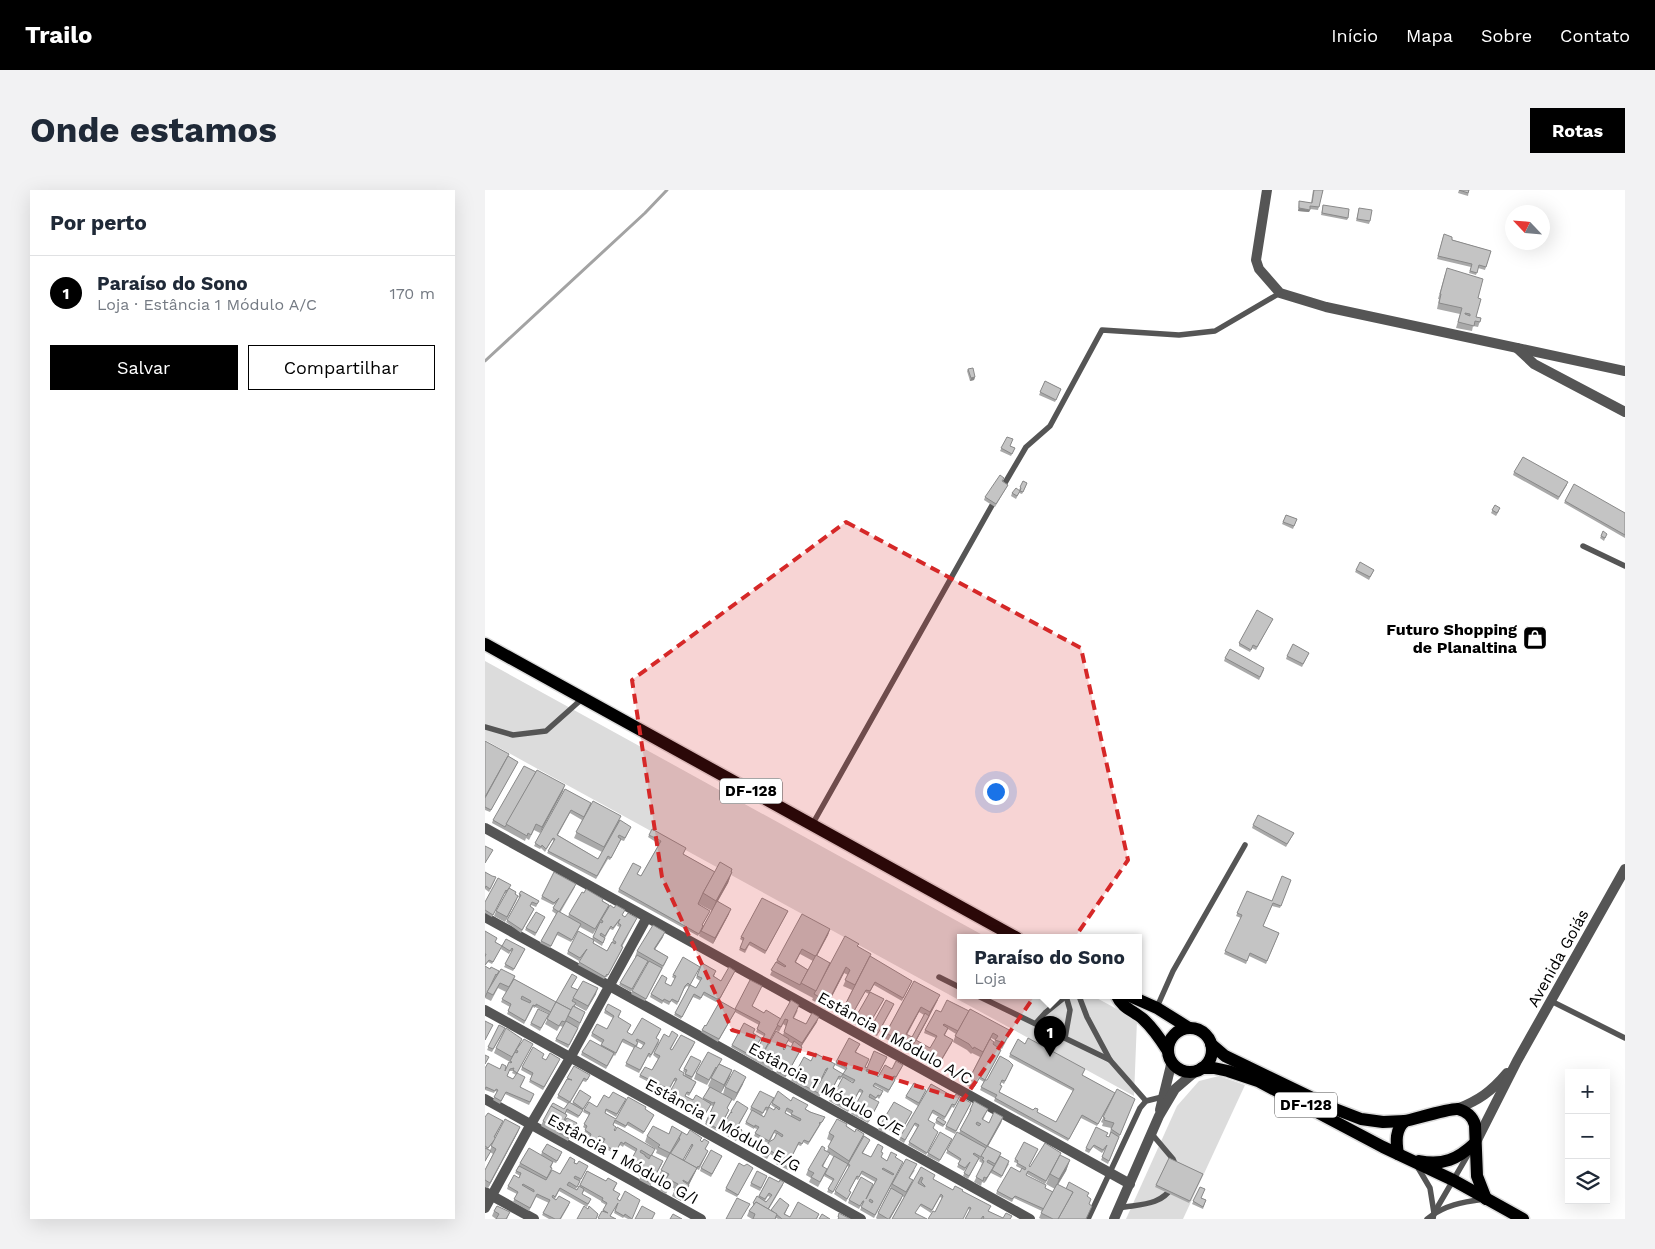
<!DOCTYPE html>
<html lang="pt">
<head>
<meta charset="utf-8">
<style>
  :root { --surface:#fff; --page:#f2f2f3; --text:#1f2937; --muted:#747a83; --line:#e0e1e3; --accent:#000 }
  body { margin:0; font-family:"Work Sans",sans-serif; background:var(--page); color:var(--text) }
  .controls { position:absolute; right:15px; bottom:15px; display:grid; overflow:hidden; border-radius:0px; box-shadow:0 5px 20px #0002 }
  .controls button { width:45px; height:45px; display:grid; place-items:center; padding:0; border:0; border-bottom:1px solid var(--line); background:var(--surface); color:var(--text); font:25px sans-serif }
  .compass { position:absolute; left:1020px; top:15px; width:45px; height:45px; border-radius:50%; background:var(--surface); box-shadow:0 5px 20px #0002; rotate:296deg }
  .you { position:absolute; left:510px; top:601px; width:18px; height:18px; margin:-12px; border:4px solid #fff; border-radius:50%; background:#1a73e8; box-shadow:0 0 0 8px #1a73e833 }
  .badge { display:grid; place-items:center; width:32px; height:32px; border-radius:50%; background:var(--accent); color:#fff; font-size:16px; font-weight:700 }
  .pin { position:absolute; translate:-50% -41px; filter:drop-shadow(0 1px 2px #0008) }
  .pin::after { content:''; position:absolute; top:26px; width:18px; height:15px; background:inherit; clip-path:polygon(0 0,100% 0,50% 100%) }
  .popup { position:absolute; left:472px; top:744px; width:185px; height:65px; box-sizing:border-box; display:grid; place-content:center; border-radius:0px; background:var(--surface); filter:drop-shadow(0 1px 4px #0005); font-size:16px; white-space:nowrap; color:var(--muted) }
  .popup b { font-size:19px; color:var(--text) }
  .popup::after { content:''; position:absolute; left:50%; top:100%; margin-left:-10px; border:10px solid transparent; border-top-color:var(--surface) }
  .list { margin:0; padding:0; list-style:none }
  h2 { display:flex; justify-content:space-between; align-items:center; height:65px; margin:0; padding:0 20px; font-size:21px }
  h2 small { font-size:16px; font-weight:400; color:var(--muted) }
  .list li { display:grid; grid-template-columns:32px 1fr auto; gap:15px; align-items:center; box-sizing:border-box; height:75px; padding:0 20px; border-top:1px solid var(--line) }
  .list b { display:block; font-size:19px; white-space:nowrap }
  .list p { margin:0; font-size:16px; white-space:nowrap; color:var(--muted) }
  .list em { font-size:16px; font-style:normal; color:var(--muted) }
  .actions { display:flex; gap:10px; padding:15px 20px }
  .actions a { flex:1; padding:11px 0; border:1px solid var(--accent); border-radius:0px; text-align:center; font-size:18px; color:var(--accent) }
  .actions .main { background:var(--accent); color:#fff }
  .icon { flex:none; width:28px; height:28px; fill:none; stroke:currentColor; stroke-width:2; stroke-linecap:round; stroke-linejoin:round }
  .map { position:relative; flex:none; width:1140px; height:1029px; overflow:hidden; border-radius:0px }
  header { display:flex; align-items:center; gap:30px; box-sizing:border-box; height:70px; padding:0 25px; background:var(--accent); color:#fff }
  header strong { font-size:24px }
  nav { display:flex; gap:28px; margin-inline-start:auto; font-size:18px }
  .intro { display:flex; align-items:center; justify-content:space-between; box-sizing:border-box; height:120px; padding:0 30px }
  h1 { margin:0; font-size:35px }
  .button { padding:12px 22px; border-radius:0px; background:var(--accent); color:#fff; font-size:18px; font-weight:700 }
  main { display:flex; gap:30px; padding:0 30px }
  aside { flex:1; background:var(--surface); border-radius:0px; box-shadow:0 5px 20px #0002 }
  .map>svg:first-child { display:block }
  .green { fill:#dcdcdc }
  .lines { fill:none; stroke-linecap:round; stroke-linejoin:round }
  .stream { stroke:#a3a3a3; stroke-width:3 }
  .primary-casing { stroke:#dbdbdb; stroke-width:15 }
  .service { stroke:#555; stroke-width:5.5 }
  .minor { stroke:#555; stroke-width:10 }
  .tertiary { stroke:#555; stroke-width:10 }
  .primary { stroke:#000; stroke-width:12 }
  .wall { fill:#a9a9a9; fill-rule:evenodd }
  .shaded-wall { fill:#898989 }
  .building { fill:#c4c4c4; stroke:#898989; fill-rule:evenodd }
  .marked { fill:#d62828; fill-opacity:0.2; stroke:#d62828; stroke-width:4; stroke-dasharray:10 6; stroke-linejoin:round }
  .labels { text-anchor:middle; dominant-baseline:central; stroke-width:5; stroke-linejoin:round; paint-order:stroke }
  .shield { fill:#fff; stroke:#4c4c4c; stroke-width:1 }
  .shield-label { font-size:15px; font-weight:bold; fill:#000 }
  .poi-label { font-size:16px; font-weight:bold; fill:#000; stroke:#fff; text-anchor:end }
  .street-label { font-size:16px; fill:#000; stroke:#fff }
</style>
</head>
<body>
<header>
<strong>Trailo</strong>
<nav><a>Início</a><a>Mapa</a><a>Sobre</a><a>Contato</a></nav>
</header>
<div class="intro"><h1>Onde estamos</h1><a class="button">Rotas</a></div>
<main>
<aside>
<h2>Por perto<small></small></h2>
<ul class="list">
<li><span class="badge">1</span><div><b>Paraíso do Sono</b><p>Loja · Estância 1 Módulo A/C</p></div><em>170 m</em></li>
</ul>
<div class="actions"><a class="main">Salvar</a><a>Compartilhar</a></div>
</aside>
<div class="map">
<svg width="1140" height="1029" viewBox="0 0 1140 1029">
  <rect width="100%" height="100%" fill="#fff"/>
  <!-- green -->
  <g class="green">
    <path d="M 0,471 L 503,748 L 476,748 L 476,806 L 608,806 L 652,830 L 649,906 L 0,550 Z"/>
    <path d="M 734,886 L 760,895 L 698,1029 L 641,1029 L 692,916 L 714,891 Z"/>
  </g>
  <g class="lines">
    <!-- stream -->
    <path class="stream" d="M 0,171 L 160,23 L 182,0"/>
    <defs>
      <g id="primary">
        <path d="M 0,454 L 532,748"/>
        <path d="M 632,806 C 637,818 649,821 658,829 C 668,838 676,850 683,861"/>
        <path d="M 645,806 L 672,818 L 704,838"/>
        <circle cx="705" cy="860" r="22"/>
        <path d="M 726,854 L 740,866 L 850,919 L 876,929 L 898,932 L 920,931"/>
        <path d="M 717,878 L 729,878 L 743,881 L 773,891 L 898,957 L 968,990 L 1038,1029"/>
        <path d="M 913,964 C 911,952 910,939 920,931 C 930,929 965,918 973,919 C 981,921 988,927 990,935 L 992,986 L 1001,1009"/>
        <path d="M 934,971 C 958,976 973,969 990,953"/>
      </g>
    </defs>
    <!-- primary casing -->
    <use href="#primary" class="primary-casing"/>
    <!-- service -->
    <g class="service">
      <path d="M 517,298 L 541,257 L 565,236 L 617,140 L 694,145 L 730,141 L 795,103"/>
      <path d="M 1098,356 L 1140,376"/>
      <path d="M 0,537 L 28,545 L 61,541 L 98,508"/>
      <path d="M 327,635 L 510,310"/>
      <path d="M 454,787 L 476,798"/>
      <path d="M 493,806 L 625,870"/>
      <path d="M 594,806 L 602,827 L 625,870 L 661,911"/>
      <path d="M 1066,811 L 1140,848"/>
      <path d="M 672,817 L 688,781 L 760,655"/>
      <path d="M 551,833 L 560,823 L 581,806"/>
      <path d="M 580,848 L 585,820 L 581,806"/>
      <path d="M 666,943 L 688,969 L 691,976"/>
      <path d="M 932,976 L 945,998 L 949,1023"/>
      <path d="M 634,1018 C 654,1014 676,1016 687,997"/>
      <path d="M 603,1029 L 655,918 L 661,911 L 677,907"/>
      <path d="M 942,1029 C 959,1015 978,1012 999,1009"/>
      <path d="M 948,1029 L 949,1023 L 984,963"/>
    </g>
    <!-- minor -->
    <g class="minor">
      <path d="M 782,0 L 771,70 L 774,79 L 795,103 L 841,117 L 1140,181"/>
      <path d="M 1032,158 L 1049,174 L 1140,222"/>
      <path d="M 0,638 L 645,994"/>
      <path d="M 0,727 L 545,1029"/>
      <path d="M 0,820 L 376,1029"/>
      <path d="M 0,909 L 216,1029"/>
      <path d="M 0,1002 L 49,1029"/>
      <path d="M 0,1018 L 46,934 L 85,868 L 161,729"/>
    </g>
    <!-- tertiary -->
    <g class="tertiary">
      <path d="M 972,919 C 994,910 1006,902 1022,883"/>
      <path d="M 675,920 L 687,871"/>
      <path d="M 991,952 L 1032,871 L 1140,679"/>
      <path d="M 629,1029 L 674,926 L 690,899 L 711,881"/>
    </g>
    <!-- primary -->
    <use href="#primary" class="primary"/>
  </g>
  <!-- wall -->
  <g class="wall">
    <path d="M 828,0 L 838,0 L 833,20 L 825,19 L 824,22 L 813,21 L 814,11 L 826,13 Z"/>
    <path d="M 974,0 L 984,0 L 983,6 L 973,3 Z"/>
    <path d="M 838,15 L 863,28 L 862,30 L 836,25 Z"/>
    <path d="M 874,18 L 885,31 L 884,34 L 871,31 Z"/>
    <path d="M 958,47 L 1006,61 L 1000,80 L 993,78 L 991,85 L 984,83 L 986,77 L 952,69 Z"/>
    <path d="M 960,84 L 993,108 L 991,127 L 996,128 L 993,137 L 988,136 L 987,141 L 971,138 L 975,124 L 952,119 L 954,109 L 953,109 Z"/>
    <path d="M 483,179 L 490,187 L 489,190 L 485,191 L 482,181 Z"/>
    <path d="M 560,191 L 576,199 L 570,212 L 554,205 Z"/>
    <path d="M 522,247 L 525,256 L 530,258 L 526,266 L 515,261 Z"/>
    <path d="M 1029,282 L 1082,295 L 1073,310 L 1028,285 Z"/>
    <path d="M 518,291 L 523,295 L 510,317 L 499,310 L 500,307 Z"/>
    <path d="M 538,291 L 542,293 L 541,296 L 537,304 L 534,303 L 531,309 L 526,306 L 527,303 L 534,300 Z"/>
    <path d="M 1080,311 L 1140,323 L 1140,348 L 1079,313 Z"/>
    <path d="M 1010,315 L 1014,321 L 1011,326 L 1006,323 Z"/>
    <path d="M 801,325 L 812,329 L 808,339 L 797,334 Z"/>
    <path d="M 1116,346 L 1121,346 L 1119,351 L 1115,348 Z"/>
    <path d="M 871,380 L 889,380 L 884,390 L 870,382 Z"/>
    <path d="M 788,429 L 771,460 L 767,458 L 765,462 L 754,456 L 754,453 Z"/>
    <path d="M 824,463 L 817,477 L 801,469 L 802,466 Z"/>
    <path d="M 740,468 L 779,480 L 774,490 L 739,471 Z"/>
    <path d="M 0,551 L 23,566 L 33,572 L 5,622 L 0,620 Z"/>
    <path d="M 80,599 L 135,630 L 145,639 L 139,651 L 136,650 L 125,670 L 123,669 L 111,689 L 62,663 L 69,651 L 67,650 L 60,662 L 56,658 L 55,659 L 49,656 ZM 85,623 L 97,630 L 89,648 L 117,662 L 113,669 L 73,645 Z"/>
    <path d="M 78,601 L 55,643 L 49,640 L 44,650 L 41,648 L 40,651 L 7,633 L 8,630 Z"/>
    <path d="M 768,635 L 809,643 L 801,657 L 767,638 Z"/>
    <path d="M 164,645 L 230,682 L 247,679 L 246,682 L 247,682 L 243,693 L 233,711 L 244,724 L 228,754 L 214,746 L 215,742 L 213,746 L 133,702 L 134,699 L 155,680 L 152,684 L 156,686 L 174,654 L 163,647 ZM 214,714 L 227,721 L 218,736 L 217,735 L 224,723 Z"/>
    <path d="M 0,682 L 10,690 L 4,702 L 0,699 Z"/>
    <path d="M 806,690 L 795,718 L 787,716 L 778,736 L 794,743 L 781,774 L 764,766 L 761,774 L 739,764 L 756,728 L 751,726 L 762,701 L 787,711 Z"/>
    <path d="M 90,697 L 75,723 L 83,727 L 84,724 L 118,711 L 140,727 L 152,728 L 137,757 L 137,760 L 122,787 L 121,787 L 119,789 L 93,775 L 98,765 L 94,771 L 82,764 L 83,761 L 107,749 L 112,738 L 108,744 L 95,737 L 86,752 L 72,745 L 65,758 L 55,753 L 71,724 L 67,721 L 71,713 L 68,715 L 56,709 L 57,706 ZM 133,733 L 132,736 L 135,737 L 122,761 L 108,753 L 109,751 L 117,756 L 119,751 L 120,748 L 125,739 L 128,740 Z"/>
    <path d="M 24,698 L 31,702 L 30,705 L 33,706 L 31,711 L 20,732 L 9,726 L 11,721 L 21,703 L 20,703 L 7,727 L 0,723 L 0,712 Z"/>
    <path d="M 36,701 L 54,711 L 51,717 L 46,715 L 45,716 L 49,719 L 36,743 L 21,732 L 35,708 L 33,707 Z"/>
    <path d="M 303,721 L 280,764 L 264,755 L 260,763 L 254,760 L 258,751 L 255,749 L 256,747 Z"/>
    <path d="M 60,727 L 50,746 L 40,740 L 41,738 Z"/>
    <path d="M 345,739 L 343,745 L 332,766 L 345,773 L 373,756 L 385,766 L 426,793 L 417,811 L 389,795 L 385,802 L 399,809 L 381,840 L 368,833 L 384,804 L 380,802 L 364,831 L 355,825 L 367,800 L 358,796 L 363,785 L 359,783 L 341,818 L 327,810 L 328,808 L 285,785 L 292,770 ZM 315,764 L 328,771 L 323,780 L 311,772 Z"/>
    <path d="M 0,741 L 10,752 L 17,756 L 7,774 L 3,772 L 0,776 L 5,779 L 30,786 L 29,789 L 71,812 L 92,787 L 86,797 L 93,800 L 111,804 L 101,821 L 90,815 L 90,816 L 100,822 L 92,841 L 83,858 L 70,851 L 78,837 L 75,836 L 72,841 L 60,834 L 65,824 L 50,817 L 50,818 L 48,817 L 39,834 L 22,824 L 25,817 L 16,812 L 21,802 L 13,798 L 6,811 L 0,808 L 1,806 L 0,808 Z"/>
    <path d="M 178,747 L 170,759 L 183,767 L 181,772 L 160,811 L 146,804 L 163,774 L 162,773 L 146,802 L 134,795 L 151,767 L 150,767 L 152,761 Z"/>
    <path d="M 17,756 L 40,759 L 28,781 L 19,777 L 27,762 L 26,761 L 24,764 L 16,759 Z"/>
    <path d="M 217,773 L 230,784 L 229,786 L 236,791 L 250,781 L 234,811 L 231,812 L 218,805 L 215,810 L 208,807 L 196,829 L 189,825 L 204,797 L 202,796 L 199,799 L 192,815 L 186,811 L 184,815 L 178,812 L 177,814 L 165,807 L 166,804 L 180,793 L 186,796 L 190,789 L 187,787 L 188,785 L 211,798 L 215,791 L 211,788 Z"/>
    <path d="M 429,791 L 453,810 L 431,851 L 445,858 L 451,848 L 439,843 L 440,840 L 456,822 L 524,846 L 517,859 L 508,855 L 510,850 L 506,848 L 506,849 L 508,855 L 515,863 L 500,890 L 502,890 L 528,875 L 519,894 L 516,892 L 515,895 L 516,898 L 514,902 L 571,932 L 588,901 L 524,867 L 525,864 L 597,885 L 648,914 L 623,974 L 616,970 L 621,958 L 617,963 L 608,957 L 604,963 L 600,961 L 601,958 L 621,945 L 621,946 L 624,947 L 626,938 L 617,936 L 618,933 L 616,932 L 626,912 L 612,936 L 596,928 L 583,951 L 509,911 L 510,908 L 495,900 L 499,892 L 494,889 L 488,899 L 481,895 L 495,867 L 487,863 L 486,864 L 482,860 L 468,852 L 471,844 L 463,839 L 460,845 L 467,853 L 454,875 L 448,872 L 446,876 L 424,863 L 425,862 L 399,848 L 401,843 ZM 434,822 L 439,825 L 427,847 L 422,845 Z"/>
    <path d="M 277,796 L 267,816 L 279,823 L 296,829 L 313,820 L 309,828 L 321,834 L 332,832 L 316,857 L 316,860 L 300,888 L 291,883 L 294,876 L 291,875 L 292,872 L 291,872 L 287,881 L 246,857 L 247,855 L 268,843 L 275,850 L 271,857 L 273,858 L 279,846 L 271,842 L 274,835 L 250,822 L 233,852 L 216,842 L 220,835 L 221,836 L 250,819 ZM 298,834 L 301,836 L 298,845 L 291,841 L 279,864 L 278,863 L 291,840 L 294,842 ZM 303,851 L 308,854 L 306,857 L 299,860 L 298,860 Z"/>
    <path d="M 408,817 L 392,846 L 384,842 L 385,839 Z"/>
    <path d="M 120,820 L 135,824 L 133,828 L 146,835 L 142,843 L 147,845 L 175,842 L 171,848 L 174,853 L 165,868 L 163,866 L 154,883 L 140,876 L 149,858 L 137,852 L 130,866 L 129,865 L 121,879 L 96,865 L 97,862 L 116,856 L 117,853 L 106,846 L 107,843 L 122,839 L 128,828 L 119,823 ZM 153,852 L 158,855 L 156,859 L 152,857 Z"/>
    <path d="M 64,824 L 55,841 L 45,835 L 46,833 Z"/>
    <path d="M 14,835 L 19,841 L 7,862 L 2,860 Z"/>
    <path d="M 193,845 L 186,859 L 187,860 L 209,855 L 194,880 L 198,885 L 199,886 L 200,883 L 198,881 L 199,879 L 215,874 L 206,890 L 211,892 L 210,895 L 204,906 L 201,904 L 201,906 L 208,910 L 218,909 L 224,897 L 223,896 L 229,883 L 222,895 L 209,889 L 211,883 L 235,874 L 247,880 L 244,888 L 236,903 L 238,904 L 240,897 L 258,894 L 249,911 L 247,910 L 242,918 L 243,922 L 239,931 L 240,932 L 252,911 L 262,920 L 253,937 L 256,942 L 251,951 L 235,942 L 236,939 L 234,938 L 232,941 L 220,934 L 229,915 L 227,916 L 226,915 L 216,932 L 206,926 L 207,924 L 181,910 L 191,892 L 189,891 L 183,902 L 154,887 L 155,885 L 167,880 L 173,869 L 168,865 L 169,863 Z"/>
    <path d="M 35,854 L 48,854 L 32,883 L 39,890 L 35,897 L 48,907 L 44,915 L 20,904 L 15,914 L 8,910 L 12,902 L 10,901 L 9,903 L 0,900 L 0,878 L 20,881 L 25,872 L 9,863 L 11,858 ZM 24,881 L 28,881 L 27,883 L 31,885 L 28,889 L 22,886 Z"/>
    <path d="M 375,854 L 371,862 L 383,872 L 380,877 L 382,878 L 402,867 L 392,886 L 393,887 L 407,879 L 417,877 L 403,903 L 389,895 L 397,904 L 394,909 L 392,907 L 390,910 L 393,915 L 383,933 L 366,924 L 377,903 L 374,902 L 363,922 L 344,911 L 345,909 L 350,902 L 368,892 L 357,887 L 355,890 L 353,889 L 346,902 L 340,898 L 334,907 L 306,891 L 307,889 L 326,871 L 348,878 L 358,884 L 360,880 L 350,875 L 351,872 ZM 340,881 L 342,881 L 335,893 Z"/>
    <path d="M 57,868 L 61,870 L 74,871 L 58,900 L 44,892 L 47,886 L 36,880 L 37,877 Z"/>
    <path d="M 89,876 L 104,887 L 101,892 L 98,891 L 85,913 L 87,914 L 88,912 L 106,907 L 93,928 L 81,922 L 80,924 L 82,925 L 81,928 L 91,936 L 83,951 L 56,936 L 58,931 L 79,919 L 83,914 L 72,908 Z"/>
    <path d="M 446,894 L 469,907 L 474,908 L 469,918 L 467,917 L 459,930 L 447,923 L 443,930 L 452,944 L 441,965 L 423,955 L 432,937 L 429,935 L 419,953 L 414,950 Z"/>
    <path d="M 441,900 L 433,916 L 420,908 L 421,906 Z"/>
    <path d="M 124,908 L 140,912 L 131,927 L 121,921 L 120,923 L 131,929 L 160,919 L 168,927 L 158,944 L 142,935 L 140,938 L 129,933 L 128,935 L 130,940 L 169,962 L 167,965 L 177,974 L 165,996 L 154,990 L 158,982 L 155,986 L 142,979 L 151,962 L 139,955 L 138,957 L 135,955 L 130,964 L 116,956 L 119,951 L 113,948 L 111,954 L 104,950 L 105,946 L 99,943 L 101,939 L 98,937 L 104,925 L 98,922 L 99,920 L 112,917 Z"/>
    <path d="M 289,908 L 282,921 L 280,920 L 277,925 L 279,927 L 289,920 L 290,918 L 286,915 L 287,913 L 306,911 L 339,929 L 323,955 L 318,952 L 316,956 L 313,955 L 304,972 L 306,973 L 303,980 L 291,974 L 293,969 L 285,964 L 282,969 L 277,966 L 283,953 L 269,946 L 272,939 L 269,938 L 269,939 L 260,934 L 267,921 L 265,920 L 266,917 ZM 301,921 L 306,924 L 306,926 L 300,923 ZM 289,943 L 291,944 L 289,949 L 285,952 Z"/>
    <path d="M 486,913 L 470,944 L 460,939 L 461,936 Z"/>
    <path d="M 503,919 L 498,930 L 504,933 L 518,927 L 516,933 L 503,956 L 516,963 L 515,966 L 524,974 L 516,988 L 506,983 L 506,982 L 501,991 L 499,993 L 497,992 L 496,996 L 489,992 L 497,976 L 496,976 L 497,973 L 494,971 L 495,970 L 494,969 L 483,989 L 478,986 L 482,977 L 479,981 L 472,977 L 475,971 L 461,963 L 474,943 L 483,925 L 485,920 Z"/>
    <path d="M 427,922 L 414,946 L 402,939 L 400,943 L 393,940 L 394,937 Z"/>
    <path d="M 0,927 L 18,931 L 10,947 L 11,948 L 35,937 L 33,942 L 3,998 L 0,997 L 0,980 L 8,964 L 5,962 L 0,972 ZM 9,951 L 5,960 L 3,959 Z"/>
    <path d="M 453,927 L 460,934 L 458,937 L 450,933 Z"/>
    <path d="M 361,936 L 370,942 L 379,944 L 379,946 L 385,950 L 378,963 L 386,967 L 396,962 L 396,967 L 402,971 L 410,967 L 417,974 L 410,987 L 430,980 L 424,989 L 427,994 L 436,977 L 448,989 L 468,1000 L 477,1001 L 503,1021 L 518,1028 L 526,1029 L 480,1029 L 485,1020 L 483,1019 L 450,1022 L 457,1008 L 455,1007 L 446,1023 L 435,1016 L 407,1029 L 419,1007 L 417,1006 L 405,1029 L 392,1029 L 391,1028 L 393,1023 L 405,1000 L 406,996 L 389,1028 L 375,1020 L 378,1014 L 377,1013 L 374,1019 L 363,1013 L 364,1010 L 382,1006 L 390,992 L 376,984 L 373,990 L 371,989 L 364,1001 L 366,1002 L 361,1012 L 349,1004 L 364,977 L 362,976 L 347,1004 L 342,1002 L 348,991 L 339,986 L 333,997 L 324,992 L 326,988 L 321,985 L 323,980 L 339,960 L 342,961 L 346,951 L 342,949 L 344,943 ZM 344,964 L 349,967 L 341,981 L 338,977 Z"/>
    <path d="M 184,944 L 197,944 L 215,950 L 223,954 L 220,959 L 223,961 L 222,963 L 214,980 L 212,979 L 211,980 L 204,995 L 202,1000 L 196,1011 L 187,1006 L 190,999 L 185,996 L 181,1004 L 175,1001 L 181,989 L 174,985 L 182,968 L 171,963 L 172,960 L 160,952 L 162,946 ZM 206,956 L 206,957 L 199,971 L 198,970 Z"/>
    <path d="M 467,949 L 454,972 L 442,966 L 443,963 Z"/>
    <path d="M 553,959 L 544,976 L 545,977 L 574,968 L 585,970 L 581,981 L 573,995 L 581,999 L 602,1007 L 604,1014 L 601,1029 L 556,1029 L 554,1028 L 557,1021 L 529,1008 L 527,1012 L 511,1004 L 512,1001 L 535,982 L 537,979 L 531,976 L 532,973 L 529,972 L 530,969 ZM 542,984 L 560,994 L 564,987 L 561,994 L 570,999 L 568,1002 L 560,998 L 541,985 Z"/>
    <path d="M 57,962 L 76,965 L 71,973 L 68,972 L 66,978 L 66,981 L 75,984 L 89,972 L 92,974 L 103,976 L 91,999 L 83,995 L 92,1000 L 102,981 L 121,991 L 132,993 L 129,1000 L 133,1009 L 147,1029 L 143,1029 L 139,1027 L 138,1028 L 129,1023 L 131,1016 L 125,1026 L 131,1029 L 113,1029 L 121,1015 L 116,1012 L 116,1011 L 99,1001 L 97,1004 L 105,1011 L 102,1017 L 74,1001 L 70,1009 L 84,1015 L 76,1029 L 64,1029 L 57,1025 L 64,1013 L 51,1007 L 44,1021 L 28,1012 L 32,1004 L 22,999 L 23,996 L 34,988 L 35,986 L 30,983 L 35,973 L 56,965 Z"/>
    <path d="M 237,966 L 226,987 L 215,981 L 216,978 Z"/>
    <path d="M 684,968 L 718,984 L 704,1013 L 670,997 Z"/>
    <path d="M 259,976 L 268,978 L 252,1007 L 240,1001 L 241,998 Z"/>
    <path d="M 282,986 L 275,1001 L 265,996 L 266,993 Z"/>
    <path d="M 284,987 L 298,995 L 284,1019 L 286,1021 L 286,1020 L 304,1015 L 300,1024 L 305,1027 L 334,1024 L 332,1029 L 293,1029 L 291,1028 L 291,1029 L 267,1029 L 262,1026 L 264,1021 L 268,1016 L 268,1013 L 273,1007 ZM 283,1006 L 285,1007 L 281,1012 L 280,1011 Z"/>
    <path d="M 715,997 L 716,1008 L 721,1010 L 718,1019 L 707,1014 Z"/>
    <path d="M 9,1021 L 25,1022 L 22,1029 L 11,1029 L 7,1026 Z"/>
  </g>
  <!-- shaded-wall -->
  <g class="shaded-wall">
    <path d="M 814,18 L 825,20 L 824,22 L 813,21 Z"/>
    <path d="M 490,187 L 489,190 L 485,191 L 486,188 Z"/>
    <path d="M 80,595 L 78,601 L 55,643 L 57,637 Z"/>
    <path d="M 247,679 L 244,687 L 247,682 L 243,693 L 227,721 L 231,711 Z"/>
    <path d="M 33,706 L 31,711 L 20,732 L 22,727 Z"/>
    <path d="M 246,719 L 244,724 L 228,754 L 230,748 Z"/>
    <path d="M 345,739 L 343,745 L 329,771 L 331,766 Z"/>
    <path d="M 180,742 L 178,747 L 167,764 L 169,759 Z"/>
    <path d="M 361,777 L 359,783 L 341,818 L 343,812 Z"/>
    <path d="M 113,798 L 111,804 L 101,821 L 103,816 Z"/>
    <path d="M 455,805 L 442,831 L 425,862 L 427,857 L 443,827 L 445,822 Z"/>
    <path d="M 436,817 L 434,822 L 419,849 L 421,844 Z"/>
    <path d="M 334,827 L 332,832 L 315,858 L 317,853 Z"/>
    <path d="M 247,880 L 244,888 L 236,903 L 239,895 Z"/>
    <path d="M 261,887 L 258,894 L 249,911 L 252,903 Z"/>
    <path d="M 518,927 L 516,933 L 497,967 L 502,956 Z"/>
    <path d="M 35,937 L 33,942 L 3,998 L 5,993 Z"/>
    <path d="M 585,970 L 581,981 L 570,999 L 574,989 Z"/>
    <path d="M 213,976 L 210,983 L 202,998 L 203,993 Z"/>
    <path d="M 509,976 L 507,981 L 499,993 L 501,988 Z"/>
    <path d="M 204,995 L 202,1000 L 196,1011 L 198,1006 Z"/>
    <path d="M 418,1005 L 416,1010 L 405,1029 L 404,1029 Z"/>
  </g>
  <!-- building -->
  <g class="building">
    <path d="M 829,0 L 838,0 L 834,17 L 825,16 L 825,20 L 814,18 L 814,11 L 827,13 Z"/>
    <path d="M 974,0 L 984,0 L 983,3 Z"/>
    <path d="M 838,15 L 864,19 L 863,28 L 837,23 Z"/>
    <path d="M 874,18 L 887,20 L 885,31 L 872,29 Z"/>
    <path d="M 959,44 L 967,47 L 967,50 L 1006,61 L 1001,77 L 994,75 L 992,83 L 985,81 L 987,74 L 953,66 Z"/>
    <path d="M 962,78 L 998,89 L 993,108 L 996,109 L 991,127 L 996,128 L 995,132 L 990,131 L 989,136 L 973,132 L 977,118 L 954,113 L 956,104 L 955,104 ZM 980,123 L 985,124 L 985,126 L 980,124 Z"/>
    <path d="M 488,178 L 490,187 L 486,188 L 483,179 Z"/>
    <path d="M 560,191 L 576,199 L 571,210 L 555,202 Z"/>
    <path d="M 522,247 L 528,249 L 525,256 L 530,258 L 527,264 L 516,258 Z"/>
    <path d="M 1038,267 L 1083,292 L 1074,307 L 1029,282 Z"/>
    <path d="M 515,285 L 519,288 L 517,291 L 523,295 L 511,314 L 500,307 Z"/>
    <path d="M 538,291 L 542,293 L 538,302 L 535,301 L 536,298 L 535,297 Z"/>
    <path d="M 1089,294 L 1140,323 L 1140,345 L 1080,311 Z"/>
    <path d="M 531,298 L 535,301 L 532,306 L 527,303 Z"/>
    <path d="M 1010,315 L 1015,318 L 1012,323 L 1007,320 Z"/>
    <path d="M 801,325 L 812,329 L 809,336 L 798,332 Z"/>
    <path d="M 1118,341 L 1122,344 L 1120,348 L 1116,346 Z"/>
    <path d="M 875,372 L 889,380 L 885,387 L 871,380 Z"/>
    <path d="M 772,420 L 788,429 L 772,457 L 768,455 L 766,460 L 754,453 Z"/>
    <path d="M 808,454 L 824,463 L 818,474 L 802,466 Z"/>
    <path d="M 745,459 L 779,478 L 775,487 L 740,468 Z"/>
    <path d="M 0,551 L 24,564 L 0,607 Z"/>
    <path d="M 23,566 L 33,572 L 6,620 L 0,617 L 0,608 Z"/>
    <path d="M 39,576 L 51,582 L 20,637 L 8,630 Z"/>
    <path d="M 52,580 L 80,595 L 57,637 L 51,634 L 46,645 L 43,643 L 42,646 L 21,634 Z"/>
    <path d="M 80,599 L 106,613 L 99,627 L 86,620 L 72,645 L 113,669 L 135,630 L 146,637 L 140,648 L 134,645 L 133,647 L 136,649 L 126,668 L 123,666 L 112,686 L 63,661 L 70,649 L 68,648 L 61,659 L 57,655 L 56,657 L 50,653 Z"/>
    <path d="M 108,611 L 136,626 L 119,657 L 91,642 Z"/>
    <path d="M 773,625 L 809,643 L 802,654 L 768,635 Z"/>
    <path d="M 167,639 L 201,658 L 198,664 L 230,682 L 218,703 L 213,714 L 225,721 L 217,735 L 218,736 L 214,744 L 134,699 L 148,673 L 156,677 L 152,684 L 156,686 L 176,651 L 164,645 Z"/>
    <path d="M 0,656 L 8,660 L 0,673 Z"/>
    <path d="M 235,672 L 247,679 L 246,682 L 247,682 L 231,711 L 218,703 Z"/>
    <path d="M 0,682 L 7,686 L 11,687 L 5,699 L 1,696 L 0,698 Z"/>
    <path d="M 69,682 L 91,694 L 74,722 L 68,718 L 74,708 L 69,713 L 57,706 Z"/>
    <path d="M 797,686 L 806,690 L 796,716 L 788,713 L 778,736 L 794,743 L 782,771 L 765,763 L 762,771 L 740,761 L 757,725 L 752,723 L 762,701 L 787,711 Z"/>
    <path d="M 13,688 L 26,695 L 22,701 L 21,700 L 8,725 L 0,720 L 0,712 Z"/>
    <path d="M 24,698 L 31,702 L 30,704 L 33,706 L 22,727 L 11,721 Z"/>
    <path d="M 101,699 L 118,709 L 117,711 L 124,715 L 110,739 L 84,724 L 97,702 L 99,703 Z"/>
    <path d="M 36,701 L 54,711 L 52,714 L 47,712 L 45,716 L 49,719 L 37,740 L 22,730 L 36,705 L 34,704 Z"/>
    <path d="M 277,708 L 303,721 L 281,761 L 265,752 L 260,760 L 255,758 L 259,748 L 256,747 Z"/>
    <path d="M 232,711 L 246,719 L 230,748 L 216,741 Z"/>
    <path d="M 125,715 L 129,718 L 131,715 L 140,720 L 137,725 L 140,727 L 143,723 L 152,728 L 136,756 L 138,757 L 123,785 L 122,784 L 120,787 L 94,772 L 102,759 L 95,768 L 83,761 L 93,741 L 109,750 L 108,753 L 122,761 L 127,752 L 130,754 L 131,752 L 128,750 L 136,735 L 133,733 L 135,729 L 128,738 L 126,736 L 120,746 L 116,743 L 115,745 L 120,748 L 118,753 L 108,747 L 115,732 L 117,733 L 118,731 L 116,730 Z"/>
    <path d="M 73,721 L 96,734 L 87,750 L 73,742 L 66,756 L 56,751 Z"/>
    <path d="M 51,722 L 60,727 L 51,743 L 41,738 Z"/>
    <path d="M 317,724 L 345,739 L 331,766 L 330,766 L 317,759 L 310,772 L 323,780 L 315,795 L 286,780 L 291,772 L 300,777 L 301,776 L 292,770 Z"/>
    <path d="M 168,735 L 180,742 L 169,759 L 183,767 L 178,776 L 152,761 Z"/>
    <path d="M 0,741 L 12,748 L 10,752 L 17,756 L 8,772 L 4,770 L 0,775 L 0,767 L 1,764 L 0,764 Z"/>
    <path d="M 360,746 L 374,754 L 372,756 L 386,764 L 370,795 L 360,790 L 365,780 L 361,777 L 343,812 L 329,804 Z"/>
    <path d="M 21,749 L 40,759 L 29,779 L 20,774 L 28,759 L 27,758 L 25,761 L 17,756 Z"/>
    <path d="M 152,765 L 163,771 L 147,799 L 135,793 Z"/>
    <path d="M 331,765 L 345,773 L 331,801 L 316,793 Z"/>
    <path d="M 385,766 L 427,791 L 418,808 L 390,792 L 385,801 L 381,800 L 365,828 L 356,823 Z"/>
    <path d="M 198,767 L 215,777 L 205,795 L 203,793 L 200,796 L 193,812 L 187,809 L 185,812 L 179,809 L 178,811 L 166,804 L 177,785 L 182,788 L 180,793 L 186,796 L 191,786 L 188,785 Z"/>
    <path d="M 164,771 L 177,778 L 161,809 L 147,801 Z"/>
    <path d="M 217,773 L 231,781 L 228,786 L 236,791 L 244,777 L 250,781 L 235,808 L 232,809 L 219,802 L 216,808 L 209,804 L 197,827 L 190,823 L 205,795 L 211,798 L 217,788 L 212,786 Z"/>
    <path d="M 0,776 L 5,779 L 6,777 L 14,781 L 12,785 L 11,784 L 0,807 Z"/>
    <path d="M 16,779 L 30,786 L 24,797 L 15,793 L 8,805 L 2,802 Z"/>
    <path d="M 87,784 L 92,787 L 86,797 L 93,800 L 87,811 L 91,813 L 86,820 L 71,812 Z"/>
    <path d="M 29,789 L 71,812 L 66,822 L 51,814 L 51,816 L 48,815 L 40,831 L 23,821 L 26,814 L 17,809 ZM 37,806 L 46,811 L 45,813 L 36,809 Z"/>
    <path d="M 265,790 L 277,796 L 267,816 L 279,823 L 281,820 L 296,829 L 278,863 L 292,871 L 288,878 L 247,855 L 259,833 L 270,839 L 268,843 L 276,848 L 271,857 L 273,858 L 280,844 L 272,839 L 275,832 L 250,819 Z"/>
    <path d="M 98,791 L 113,798 L 103,816 L 88,808 Z"/>
    <path d="M 429,791 L 455,805 L 445,822 L 436,817 L 421,844 L 427,847 L 440,823 L 444,826 L 427,857 L 401,843 Z"/>
    <path d="M 385,802 L 399,809 L 382,838 L 369,830 Z"/>
    <path d="M 306,810 L 314,815 L 308,828 L 321,834 L 327,823 L 334,827 L 317,853 L 299,842 L 303,830 L 300,829 L 296,837 L 292,835 Z"/>
    <path d="M 401,810 L 409,814 L 393,843 L 385,839 Z"/>
    <path d="M 462,810 L 484,821 L 473,841 L 459,834 L 458,835 L 463,838 L 459,845 L 468,850 L 455,872 L 449,869 L 447,873 L 425,860 L 431,850 L 445,858 L 452,846 L 440,840 L 451,820 L 456,822 Z"/>
    <path d="M 235,811 L 251,820 L 234,849 L 217,840 L 220,835 L 221,836 Z"/>
    <path d="M 71,812 L 86,820 L 80,832 L 77,831 L 74,836 L 62,829 Z"/>
    <path d="M 123,814 L 136,821 L 133,827 L 146,835 L 142,842 L 147,845 L 157,828 L 176,839 L 171,848 L 174,850 L 166,865 L 164,863 L 155,880 L 141,873 L 150,856 L 156,859 L 160,853 L 152,849 L 151,851 L 153,852 L 151,856 L 138,849 L 131,863 L 116,855 L 119,850 L 107,843 L 112,834 L 122,839 L 129,826 L 120,820 Z"/>
    <path d="M 88,816 L 100,822 L 95,833 L 83,826 Z"/>
    <path d="M 53,819 L 64,824 L 56,838 L 46,833 Z"/>
    <path d="M 485,819 L 526,841 L 519,853 L 510,850 L 513,846 L 508,843 L 498,862 L 489,857 L 488,859 L 484,854 L 470,846 Z"/>
    <path d="M 0,831 L 8,835 L 0,850 Z"/>
    <path d="M 81,831 L 93,838 L 84,855 L 71,849 Z"/>
    <path d="M 14,835 L 20,838 L 8,859 L 3,857 Z"/>
    <path d="M 21,838 L 37,849 L 27,867 L 11,858 Z"/>
    <path d="M 187,841 L 193,845 L 185,859 L 187,860 L 196,845 L 210,852 L 194,880 L 199,883 L 198,885 L 211,892 L 205,903 L 202,902 L 200,906 L 208,910 L 211,905 L 226,914 L 217,929 L 207,924 L 208,922 L 182,907 L 192,889 L 190,888 L 184,899 L 155,885 L 160,877 L 167,880 L 175,866 L 169,863 L 179,844 L 184,847 Z"/>
    <path d="M 291,841 L 304,849 L 298,859 L 299,860 L 302,855 L 306,857 L 309,851 L 317,857 L 301,886 L 292,881 L 295,874 L 292,872 L 293,870 L 279,862 Z"/>
    <path d="M 364,848 L 375,854 L 370,862 L 384,869 L 380,877 L 382,878 L 389,861 L 402,867 L 392,886 L 393,887 L 400,875 L 407,879 L 411,871 L 418,875 L 411,887 L 409,886 L 407,888 L 410,890 L 404,900 L 390,893 L 388,896 L 398,901 L 395,906 L 393,905 L 391,908 L 385,904 L 384,907 L 394,912 L 384,931 L 367,922 L 378,901 L 375,899 L 364,919 L 345,909 L 349,901 L 350,902 L 358,887 L 368,893 L 370,890 L 358,884 L 356,887 L 354,886 L 347,899 L 340,896 L 335,904 L 307,889 L 319,867 L 326,871 L 330,863 L 350,874 L 348,878 L 358,884 L 362,878 L 351,872 ZM 343,878 L 334,894 L 341,879 ZM 382,879 L 386,881 L 385,882 L 390,884 L 381,881 Z"/>
    <path d="M 543,848 L 600,879 L 597,885 L 630,903 L 613,934 L 597,925 L 584,949 L 510,908 L 512,905 L 496,897 L 500,890 L 495,887 L 489,897 L 482,893 L 505,849 L 509,852 L 508,854 L 516,860 L 500,890 L 502,890 L 515,866 L 524,871 L 528,875 L 520,891 L 517,890 L 515,895 L 517,896 L 514,902 L 548,920 L 550,918 L 553,919 L 552,922 L 571,932 L 589,899 L 525,864 L 533,849 L 540,854 Z"/>
    <path d="M 39,849 L 48,854 L 32,883 L 40,887 L 35,897 L 49,904 L 45,912 L 21,902 L 16,911 L 9,907 L 13,900 L 11,899 L 10,901 L 1,897 L 0,899 L 0,878 L 3,873 L 15,879 L 17,874 L 21,876 L 20,881 L 24,872 L 26,873 L 27,872 L 25,871 L 30,862 L 32,863 L 33,861 L 31,860 ZM 29,878 L 28,880 L 32,883 L 28,889 L 22,886 L 25,879 Z"/>
    <path d="M 105,850 L 129,863 L 122,876 L 97,862 Z"/>
    <path d="M 48,857 L 59,864 L 57,868 L 61,870 L 65,863 L 75,869 L 59,897 L 45,890 L 48,883 L 37,877 Z"/>
    <path d="M 223,862 L 237,869 L 232,878 L 231,877 L 224,890 L 211,883 Z"/>
    <path d="M 0,865 L 4,867 L 0,874 Z"/>
    <path d="M 206,866 L 216,871 L 207,887 L 200,884 L 202,880 L 199,879 Z"/>
    <path d="M 234,874 L 247,880 L 239,895 L 226,888 Z"/>
    <path d="M 89,876 L 105,885 L 102,890 L 99,888 L 85,912 L 73,905 L 82,889 L 87,890 L 82,888 Z"/>
    <path d="M 249,880 L 261,887 L 252,903 L 240,897 Z"/>
    <path d="M 429,893 L 441,900 L 434,913 L 421,906 Z"/>
    <path d="M 446,894 L 469,907 L 471,904 L 475,906 L 470,915 L 467,914 L 460,927 L 448,920 L 443,930 L 450,934 L 448,938 L 453,942 L 442,963 L 424,952 L 434,935 L 430,933 L 420,950 L 415,947 Z"/>
    <path d="M 225,897 L 247,909 L 242,918 L 244,920 L 238,931 L 240,932 L 246,922 L 247,923 L 246,921 L 252,911 L 263,918 L 252,937 L 257,940 L 252,949 L 236,940 L 237,937 L 235,935 L 233,939 L 221,932 L 230,912 L 228,913 L 218,908 Z"/>
    <path d="M 632,899 L 650,909 L 635,945 L 626,939 L 629,933 L 619,930 L 620,928 L 618,927 Z"/>
    <path d="M 95,900 L 106,907 L 98,919 L 88,912 Z"/>
    <path d="M 275,901 L 289,908 L 283,918 L 281,917 L 278,923 L 266,917 Z"/>
    <path d="M 293,901 L 306,911 L 308,907 L 323,915 L 320,919 L 325,922 L 340,927 L 337,932 L 334,933 L 335,934 L 324,952 L 319,950 L 317,954 L 314,952 L 304,972 L 306,973 L 304,978 L 292,971 L 294,966 L 286,961 L 283,966 L 278,963 L 284,952 L 289,949 L 292,943 L 297,947 L 298,945 L 290,940 L 284,951 L 270,943 L 274,937 L 270,935 L 270,937 L 261,932 L 267,920 L 279,927 L 284,917 L 289,920 L 291,917 L 294,920 L 295,918 L 287,913 ZM 302,918 L 308,921 L 306,924 L 316,929 L 315,931 L 300,923 Z"/>
    <path d="M 128,902 L 141,909 L 132,924 L 121,919 L 120,923 L 131,929 L 143,907 L 161,917 L 160,919 L 169,925 L 159,942 L 143,932 L 141,936 L 130,930 L 128,935 L 131,937 L 129,940 L 130,941 L 132,937 L 170,959 L 166,966 L 156,960 L 155,962 L 160,965 L 160,966 L 164,969 L 166,965 L 178,971 L 166,993 L 155,987 L 160,977 L 156,983 L 143,976 L 152,959 L 140,952 L 139,954 L 136,952 L 131,961 L 117,954 L 120,949 L 114,946 L 112,951 L 105,947 L 106,944 L 100,940 L 102,936 L 99,934 L 104,925 L 105,923 L 99,920 L 104,912 L 112,917 L 119,905 L 124,908 Z"/>
    <path d="M 476,907 L 486,913 L 471,941 L 461,936 Z"/>
    <path d="M 489,911 L 503,919 L 497,929 L 504,933 L 509,922 L 518,927 L 502,956 L 475,940 L 486,920 L 485,920 ZM 492,932 L 496,934 L 494,936 L 491,934 Z"/>
    <path d="M 84,912 L 98,920 L 94,926 L 82,919 L 80,924 L 66,916 L 68,913 L 79,919 Z"/>
    <path d="M 409,912 L 427,922 L 415,943 L 403,936 L 401,940 L 394,937 Z"/>
    <path d="M 66,916 L 82,925 L 73,940 L 58,931 Z"/>
    <path d="M 3,923 L 18,931 L 9,947 L 11,948 L 3,958 L 0,956 L 0,927 Z"/>
    <path d="M 453,927 L 461,932 L 459,935 L 451,930 Z"/>
    <path d="M 82,928 L 92,933 L 84,948 L 72,942 Z"/>
    <path d="M 20,929 L 35,937 L 5,993 L 0,990 L 0,980 L 11,959 L 6,956 Z"/>
    <path d="M 352,929 L 362,934 L 361,936 L 370,942 L 371,939 L 379,944 L 364,971 L 343,957 L 349,946 L 344,943 Z"/>
    <path d="M 168,936 L 184,944 L 187,936 L 197,942 L 185,963 L 173,957 L 175,955 L 162,946 Z"/>
    <path d="M 611,937 L 623,943 L 621,946 L 624,947 L 626,942 L 634,947 L 624,971 L 617,967 L 622,955 L 618,960 L 609,955 L 605,960 L 601,958 Z"/>
    <path d="M 205,940 L 217,948 L 215,950 L 217,952 L 219,949 L 224,952 L 220,959 L 223,961 L 214,977 L 213,976 L 212,978 L 199,971 L 208,955 L 207,954 L 198,970 L 185,964 L 195,949 L 194,948 L 197,942 L 202,945 Z"/>
    <path d="M 455,942 L 467,949 L 455,970 L 443,963 Z"/>
    <path d="M 472,942 L 501,958 L 496,967 L 489,963 L 488,964 L 494,968 L 484,986 L 479,983 L 485,972 L 480,978 L 473,974 L 476,969 L 462,960 Z"/>
    <path d="M 379,946 L 385,950 L 377,963 L 386,967 L 393,954 L 398,957 L 396,962 L 398,963 L 396,967 L 402,971 L 406,962 L 412,965 L 410,967 L 418,972 L 390,1025 L 376,1017 L 379,1011 L 378,1011 L 375,1016 L 364,1010 L 376,987 L 388,994 L 381,1009 L 392,989 L 377,981 L 374,987 L 372,986 L 364,1001 L 366,1002 L 362,1009 L 350,1001 L 365,975 L 363,974 ZM 398,978 L 409,984 L 408,985 L 397,979 ZM 385,1009 L 388,1011 L 387,1013 L 384,1011 Z"/>
    <path d="M 539,952 L 553,959 L 544,976 L 545,977 L 560,953 L 576,963 L 561,991 L 543,981 L 541,985 L 561,995 L 560,998 L 568,1002 L 559,1019 L 530,1006 L 527,1009 L 512,1001 L 526,977 L 535,982 L 537,978 L 540,980 L 541,978 L 532,973 L 533,971 L 530,969 Z"/>
    <path d="M 62,954 L 77,962 L 72,971 L 57,962 Z"/>
    <path d="M 337,956 L 340,958 L 339,960 L 345,963 L 337,976 L 342,979 L 335,992 L 326,987 L 329,983 L 323,980 Z"/>
    <path d="M 502,956 L 516,963 L 510,974 L 503,970 L 502,972 L 509,976 L 503,986 L 501,988 L 499,987 L 498,991 L 491,987 L 499,971 L 497,970 L 499,968 L 496,966 Z"/>
    <path d="M 0,958 L 6,961 L 0,971 Z"/>
    <path d="M 44,958 L 68,972 L 65,977 L 67,978 L 62,988 L 35,973 Z"/>
    <path d="M 226,960 L 237,966 L 227,984 L 216,978 Z"/>
    <path d="M 185,963 L 212,978 L 203,993 L 198,990 L 198,991 L 204,995 L 198,1006 L 189,1001 L 193,994 L 187,991 L 183,999 L 177,996 L 184,984 L 176,980 Z"/>
    <path d="M 575,965 L 585,970 L 574,989 L 565,984 Z"/>
    <path d="M 349,966 L 363,974 L 348,1002 L 343,999 L 349,989 L 340,984 Z"/>
    <path d="M 515,966 L 524,971 L 517,986 L 507,980 Z"/>
    <path d="M 85,967 L 90,970 L 89,973 L 92,974 L 94,971 L 103,976 L 96,989 L 90,986 L 89,988 L 95,991 L 92,997 L 84,992 L 82,995 L 92,1000 L 94,996 L 99,999 L 97,1004 L 106,1009 L 103,1014 L 75,998 L 70,1007 L 68,1005 L 67,1007 L 71,1010 L 74,1006 L 85,1012 L 75,1029 L 70,1029 L 58,1023 L 65,1010 L 52,1004 L 45,1018 L 29,1009 L 33,1002 L 23,996 L 29,985 L 34,988 L 36,983 L 31,981 L 34,976 L 61,990 L 67,980 L 75,984 ZM 38,994 L 49,1000 L 49,1002 L 37,995 Z"/>
    <path d="M 684,968 L 718,984 L 705,1011 L 671,995 Z"/>
    <path d="M 421,969 L 432,974 L 424,988 L 428,990 L 421,1002 L 407,994 Z"/>
    <path d="M 254,973 L 259,976 L 262,974 L 268,978 L 253,1005 L 241,998 Z"/>
    <path d="M 436,977 L 450,985 L 448,989 L 468,1000 L 470,996 L 478,1000 L 477,1001 L 506,1016 L 503,1021 L 518,1028 L 521,1023 L 527,1026 L 525,1029 L 498,1029 L 499,1027 L 498,1026 L 496,1029 L 480,1029 L 486,1018 L 484,1017 L 478,1029 L 443,1029 L 448,1021 L 450,1022 L 458,1006 L 456,1004 L 447,1020 L 436,1014 L 430,1023 L 442,1029 L 407,1029 ZM 436,987 L 438,988 L 436,992 L 440,996 L 440,997 L 433,993 Z"/>
    <path d="M 102,981 L 121,991 L 123,988 L 132,993 L 128,1000 L 135,1004 L 132,1009 L 135,1011 L 140,1001 L 155,1010 L 147,1029 L 140,1024 L 139,1026 L 130,1021 L 133,1013 L 125,1026 L 131,1029 L 115,1029 L 113,1028 L 117,1021 L 123,1023 L 118,1020 L 122,1013 L 117,1010 L 118,1008 L 95,995 Z"/>
    <path d="M 272,981 L 282,986 L 276,998 L 266,993 Z"/>
    <path d="M 284,987 L 294,992 L 295,990 L 299,992 L 283,1019 L 271,1012 L 270,1014 L 268,1013 L 272,1006 L 281,1012 L 287,1005 L 284,1003 L 280,1009 L 274,1006 Z"/>
    <path d="M 584,992 L 604,1003 L 602,1006 L 606,1009 L 604,1014 L 607,1016 L 601,1029 L 573,1029 L 588,1002 L 581,999 Z"/>
    <path d="M 572,994 L 588,1002 L 573,1029 L 568,1029 L 556,1023 Z"/>
    <path d="M 715,997 L 720,999 L 716,1008 L 721,1010 L 718,1017 L 708,1011 Z"/>
    <path d="M 406,998 L 418,1005 L 404,1029 L 403,1029 L 393,1023 Z"/>
    <path d="M 252,1008 L 265,1014 L 256,1029 L 241,1029 Z"/>
    <path d="M 295,1008 L 304,1015 L 299,1024 L 305,1027 L 313,1012 L 334,1024 L 331,1029 L 297,1029 L 286,1020 Z"/>
    <path d="M 271,1012 L 292,1024 L 290,1029 L 268,1029 L 270,1024 L 264,1021 Z"/>
    <path d="M 12,1016 L 25,1022 L 21,1029 L 11,1029 L 14,1024 L 9,1021 Z"/>
    <path d="M 99,1016 L 103,1019 L 104,1016 L 113,1024 L 111,1029 L 92,1029 Z"/>
    <path d="M 157,1016 L 170,1023 L 167,1029 L 150,1029 Z"/>
    <path d="M 354,1023 L 365,1029 L 353,1029 L 354,1027 L 353,1027 Z"/>
    <path d="M 188,1024 L 197,1029 L 185,1029 Z"/>
    <path d="M 337,1024 L 345,1029 L 334,1029 Z"/>
  </g>
  <!-- marked area -->
  <path class="marked" d="M 361,332 L 596,458 L 643,670 L 478,910 L 247,840 L 177,687 L 147,490 Z"/>
  <!-- icons -->
  <defs>
    <symbol id="shop-square" viewBox="-11 -11 22 22"><rect x="-9" y="-9" width="18" height="18" rx="4" fill="#000" stroke="#fff"/><path d="M-5-2.5h2.3a2.7 3.5 0 0 1 5.4 0H5L5.5 6h-11ZM-1.5-2.5h3a1.5 2.3 0 0 0-3 0Z" fill="#fff"/></symbol>
  </defs>
  <g fill-rule="evenodd">
    <use href="#shop-square" x="1036" y="434" width="28" height="28"/>
  </g>
  <g class="labels">
    <!-- shield labels -->
    <g class="shield">
      <rect x="235" y="588.5" width="62" height="25" rx="4"/>
      <rect x="790" y="902.5" width="62" height="25" rx="4"/>
    </g>
    <g class="shield-label">
      <text x="266" y="601">DF-128</text>
      <text x="821" y="915">DF-128</text>
    </g>
    <!-- poi labels -->
    <g class="poi-label">
      <text x="1032" y="439">Futuro Shopping<tspan x="1032" dy="18">de Planaltina</tspan></text>
    </g>
    <!-- street labels -->
    <g class="street-label">
      <text transform="translate(1073 768) rotate(-61)">Avenida Goiás</text>
      <text transform="translate(410 848) rotate(29)">Estância 1 Módulo A/C</text>
      <text transform="translate(341 899) rotate(29)">Estância 1 Módulo C/E</text>
      <text transform="translate(238 935) rotate(29)">Estância 1 Módulo E/G</text>
      <text transform="translate(138 969) rotate(29)">Estância 1 Módulo G/I</text>
    </g>
  </g>
</svg>
<div class="controls">
<button>+</button>
<button>−</button>
<button><svg class="icon" aria-label="layers" viewBox="0 0 24 24"><path d="M12 4l9 5-9 5-9-5zM3 14l9 5 9-5"/></svg></button>
</div>
<svg class="compass" viewBox="-18 -18 36 36"><path d="M0-13l5 13h-10z" fill="#e53935"/><path d="M0 13l5-13h-10z" fill="#747a83"/></svg>
<div class="you"></div>
<div class="pin badge" style="left:565px;top:867px">1</div>
<div class="popup"><b>Paraíso do Sono</b>Loja</div>
</div>
</main>
</body>
</html>
